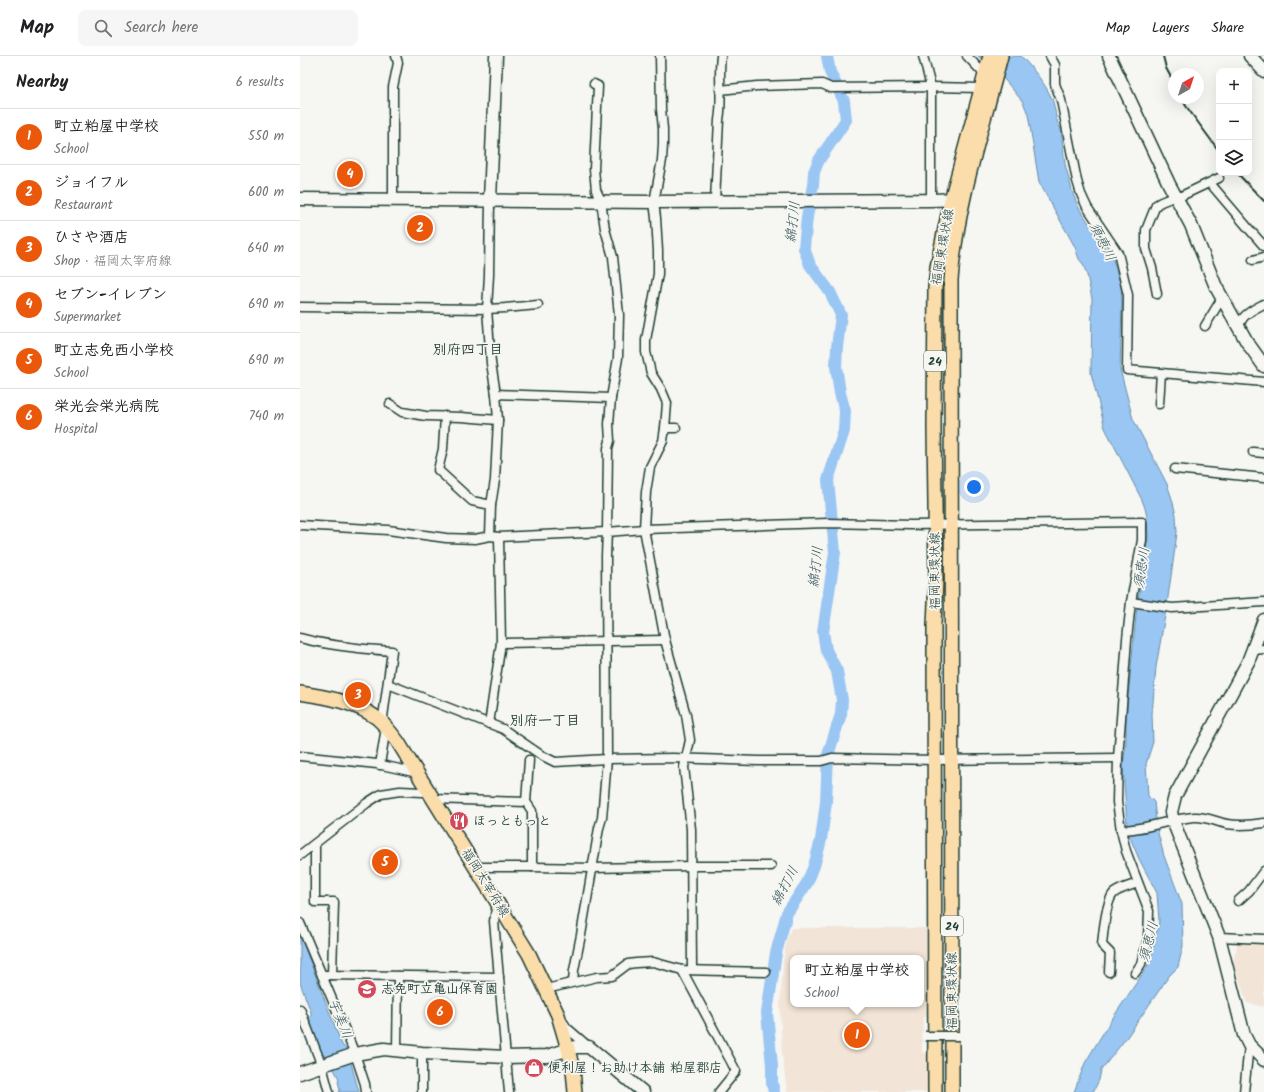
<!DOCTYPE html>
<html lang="en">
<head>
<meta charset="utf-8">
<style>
  :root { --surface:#fff; --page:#f6f6f6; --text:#202124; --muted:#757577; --line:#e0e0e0; --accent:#ea580c }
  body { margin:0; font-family:Kalam,"Klee One",sans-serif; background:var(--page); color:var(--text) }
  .controls { position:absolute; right:12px; top:12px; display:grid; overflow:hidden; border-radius:8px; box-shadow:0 4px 16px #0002 }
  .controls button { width:36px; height:36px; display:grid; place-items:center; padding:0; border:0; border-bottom:1px solid var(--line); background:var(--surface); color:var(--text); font:20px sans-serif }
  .compass { position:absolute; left:868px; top:12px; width:36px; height:36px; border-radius:50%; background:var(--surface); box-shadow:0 4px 16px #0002; rotate:39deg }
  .you { position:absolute; left:674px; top:431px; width:14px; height:14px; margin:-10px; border:3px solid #fff; border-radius:50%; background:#1a73e8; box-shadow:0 0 0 6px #1a73e833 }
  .badge { display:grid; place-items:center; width:26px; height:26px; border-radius:50%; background:var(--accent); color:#fff; font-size:13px; font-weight:700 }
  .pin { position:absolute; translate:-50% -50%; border:2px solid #fff; box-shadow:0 1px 4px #0006 }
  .popup { position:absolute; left:490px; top:899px; width:134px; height:52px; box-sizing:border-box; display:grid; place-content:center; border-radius:8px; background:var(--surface); filter:drop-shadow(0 1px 3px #0005); font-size:13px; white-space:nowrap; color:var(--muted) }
  .popup b { font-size:15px; color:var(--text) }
  .popup::after { content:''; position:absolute; left:50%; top:100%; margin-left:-8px; border:8px solid transparent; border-top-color:var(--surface) }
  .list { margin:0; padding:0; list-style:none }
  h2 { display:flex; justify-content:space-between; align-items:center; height:52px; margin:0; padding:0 16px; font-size:17px }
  h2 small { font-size:13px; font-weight:400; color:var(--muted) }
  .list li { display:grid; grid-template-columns:26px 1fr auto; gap:12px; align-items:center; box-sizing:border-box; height:56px; padding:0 16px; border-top:1px solid var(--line) }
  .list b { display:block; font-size:15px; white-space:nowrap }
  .list p { margin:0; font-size:13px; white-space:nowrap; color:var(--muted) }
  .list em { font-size:13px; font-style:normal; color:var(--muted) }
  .icon { flex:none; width:22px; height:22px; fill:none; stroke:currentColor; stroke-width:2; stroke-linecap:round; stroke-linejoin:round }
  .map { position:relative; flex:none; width:964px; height:1036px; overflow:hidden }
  header { display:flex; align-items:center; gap:24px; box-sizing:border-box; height:56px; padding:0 20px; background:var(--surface); border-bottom:1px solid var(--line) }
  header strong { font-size:19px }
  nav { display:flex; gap:22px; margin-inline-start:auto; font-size:14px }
  .search { width:280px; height:36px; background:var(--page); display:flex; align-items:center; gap:10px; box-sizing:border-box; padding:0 14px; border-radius:8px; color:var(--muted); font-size:15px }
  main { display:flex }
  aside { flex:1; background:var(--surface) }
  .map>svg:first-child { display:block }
  .built { fill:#f2e5d7; fill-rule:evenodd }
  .water { fill:#9ac6f4; stroke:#698fa7 }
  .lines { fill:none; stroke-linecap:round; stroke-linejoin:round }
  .river { stroke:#9ac6f4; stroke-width:12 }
  .street-casing { stroke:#1f3d34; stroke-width:11 }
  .secondary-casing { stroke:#1f3d34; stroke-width:15 }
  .primary-casing { stroke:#1f3d34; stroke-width:16 }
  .street { stroke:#f6f6f2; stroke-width:8 }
  .secondary { stroke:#f6f6f2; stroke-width:12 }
  .primary { stroke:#faddab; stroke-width:13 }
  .rail { stroke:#1f3d34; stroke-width:2 }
  .street-bridge-casing { stroke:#1f3d34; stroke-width:11; stroke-linecap:butt }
  .street-bridge { stroke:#f6f6f2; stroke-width:8 }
  .labels { text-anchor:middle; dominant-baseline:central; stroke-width:3.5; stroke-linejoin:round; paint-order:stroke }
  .shield { fill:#f6f6f2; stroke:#60746d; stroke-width:1 }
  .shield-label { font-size:12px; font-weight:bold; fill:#1f3d34 }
  .street-label { font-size:13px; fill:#1f3d34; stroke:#f6f6f2 }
  .poi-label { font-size:13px; font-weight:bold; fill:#1f3d34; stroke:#f6f6f2; text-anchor:start }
  .water-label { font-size:14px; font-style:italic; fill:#38585a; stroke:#f6f6f2 }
  .neighbourhood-label { font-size:14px; font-weight:bold; fill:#1f3d34; stroke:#f6f6f2 }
</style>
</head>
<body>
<header>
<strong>Map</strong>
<div class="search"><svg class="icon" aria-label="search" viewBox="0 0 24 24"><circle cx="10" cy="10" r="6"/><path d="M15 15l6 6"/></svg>Search here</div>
<nav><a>Map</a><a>Layers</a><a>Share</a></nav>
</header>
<main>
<aside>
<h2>Nearby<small>6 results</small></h2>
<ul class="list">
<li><span class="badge">1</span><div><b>町立粕屋中学校</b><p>School</p></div><em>550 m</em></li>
<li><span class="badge">2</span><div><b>ジョイフル</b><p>Restaurant</p></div><em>600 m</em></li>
<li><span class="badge">3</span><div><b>ひさや酒店</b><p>Shop · 福岡太宰府線</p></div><em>640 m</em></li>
<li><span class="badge">4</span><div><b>セブン-イレブン</b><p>Supermarket</p></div><em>690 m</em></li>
<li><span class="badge">5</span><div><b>町立志免西小学校</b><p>School</p></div><em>690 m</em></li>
<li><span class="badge">6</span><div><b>栄光会栄光病院</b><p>Hospital</p></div><em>740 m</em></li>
</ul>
</aside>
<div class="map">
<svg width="964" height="1036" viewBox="0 0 964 1036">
  <rect width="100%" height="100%" fill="#f6f6f2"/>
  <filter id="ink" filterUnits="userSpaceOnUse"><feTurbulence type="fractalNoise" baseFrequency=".025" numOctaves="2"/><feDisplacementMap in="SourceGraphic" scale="8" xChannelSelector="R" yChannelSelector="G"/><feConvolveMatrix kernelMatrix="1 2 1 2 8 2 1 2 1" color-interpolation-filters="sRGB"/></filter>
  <g filter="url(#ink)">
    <!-- built -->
    <g class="built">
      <path d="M 491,872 L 626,872 L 627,961 L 623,961 L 622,996 L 627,998 L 627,1036 L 487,1036 L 482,997 L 480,949 L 483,907 L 486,887 ZM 493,902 L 621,902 L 621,948 L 493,948 Z"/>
      <path d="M 938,886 L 964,887 L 964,951 L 947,947 L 933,906 Z"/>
    </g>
    <!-- water -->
    <g class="water">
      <path d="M 678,0 L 721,0 C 733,13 745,27 752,43 C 756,53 755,65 761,73 L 765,108 L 773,138 L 779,152 L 813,204 L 821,229 L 822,246 L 820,313 L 833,363 L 867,428 L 872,443 L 876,459 L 877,476 L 875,492 L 867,548 L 856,611 L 852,658 L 853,686 L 846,708 L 848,740 L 854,746 L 857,773 L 864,800 L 882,848 L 883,890 L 878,911 L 869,920 L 827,981 L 801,1014 L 799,1024 L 793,1036 L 774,1036 L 785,1007 L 808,969 L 847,911 L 852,897 L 859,865 L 857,837 L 839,803 L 829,779 L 827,769 L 825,740 L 823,710 L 826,687 L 826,662 L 837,550 L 848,481 L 847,461 L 845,452 L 842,444 L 805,372 L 791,317 L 792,243 L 787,219 L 783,208 L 779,203 L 775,191 L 739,126 L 728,58 L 723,46 L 704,23 Z"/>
      <path d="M 0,879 L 42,989 L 47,993 L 59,1036 L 39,1036 L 40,1034 L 38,1025 L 39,1023 L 35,1015 L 24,1001 L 23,1001 L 7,962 L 11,961 L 11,956 L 0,927 Z"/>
    </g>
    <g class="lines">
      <!-- river -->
      <path class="river" d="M 474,1036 L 472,1027 L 472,1010 L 467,957 L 476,897 L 487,857 L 507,827 L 514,810 L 521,784 L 526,746 L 528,699 L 541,658 L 542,644 L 537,615 L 526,594 L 523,576 L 535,496 L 528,424 L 544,375 L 545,355 L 540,337 L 536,310 L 537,291 L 541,259 L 530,236 L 510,209 L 504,192 L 507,161 L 513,129 L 514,116 L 519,104 L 546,64 L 544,45 L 530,16 L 527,0"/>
      <defs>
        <g id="street">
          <path d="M 360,0 L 361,53 L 363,73 L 363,88 L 362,104 L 354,146 L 356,162 L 358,195 L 358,218 L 346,284 L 346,296 L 351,317 L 361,333 L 367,347 L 365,372 L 363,385 L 350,411 L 346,436 L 344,473 L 365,584 L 386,659 L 390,684 L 384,711 L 391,773 L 392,913"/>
          <path d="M 623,0 L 631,31 L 631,144"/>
          <path d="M 667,0 L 687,21"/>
          <path d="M 750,0 L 755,9 L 755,28 L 761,44 L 777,125 L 781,138 L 787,151 L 818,197 L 828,239 L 827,314 L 964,326"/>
          <path d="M 420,34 L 457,30 L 522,28 L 531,32 L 631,31 L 681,32 L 684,31"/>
          <path d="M 910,127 L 949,173 L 964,190"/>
          <path d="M 877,142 L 919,122"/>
          <path d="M 93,144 L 93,31 L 98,7 L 96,0"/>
          <path d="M 190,144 L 189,219 L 187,253 L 191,307 L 196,338 L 198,364 L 195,424 L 191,449 L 190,480"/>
          <path d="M 415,145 L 419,64 C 423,43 418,22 421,0"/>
          <path d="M 953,204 L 964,201"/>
          <path d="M 857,238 L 852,212 L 846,193 L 846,174 L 856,149 L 861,146 L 876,140"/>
          <path d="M 0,251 L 187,253 L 205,252 L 238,249"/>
          <path d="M 905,270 L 922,242"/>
          <path d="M 937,270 C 941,267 941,265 943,262 C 949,255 956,252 964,248"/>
          <path d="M 196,338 L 311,342"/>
          <path d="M 90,348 L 102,356 L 126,360 L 161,361 L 198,364"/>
          <path d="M 859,348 L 861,317"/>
          <path d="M 145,360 L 143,393 L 138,414 L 172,445 L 191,449"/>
          <path d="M 365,372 L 376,372"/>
          <path d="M 953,396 L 964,397"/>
          <path d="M 875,413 L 964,422"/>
          <path d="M 0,469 L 88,474 L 146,482 L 175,483 L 190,480 L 199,481 L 307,476 L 344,473 L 528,467 L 611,469 L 842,466 L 842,484 L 831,546 L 827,583 L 818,702 L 817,746 L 821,774 L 826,795 L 849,855 L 848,883 L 841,908 L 835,917"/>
          <path d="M 831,546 L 872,552 L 964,546"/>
          <path d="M 0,582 C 30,590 61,593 92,595 L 83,661 L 86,671 L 80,709"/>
          <path d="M 201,587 L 365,584"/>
          <path d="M 953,594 L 964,593"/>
          <path d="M 88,628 L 203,673 L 241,699 L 255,706 L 307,703 L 373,702 L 458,705 L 521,705 L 532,702 L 635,704 L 818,702"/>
          <path d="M 189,668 L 201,587 L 199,481"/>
          <path d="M 0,700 L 77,708 L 118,717"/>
          <path d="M 229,704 L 226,746 L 232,755 L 232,811"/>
          <path d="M 133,743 L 226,746"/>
          <path d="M 821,774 C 846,774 869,763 894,761 C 906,760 916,766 927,768 C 939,770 952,769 964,767"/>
          <path d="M 15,788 L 15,846 L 34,846 L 32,919"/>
          <path d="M 0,799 L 67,747 L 81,738 L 100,735 L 122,736 L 128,734"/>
          <path d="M 175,811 L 232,811 L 293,812 L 392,810 L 471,810"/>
          <path d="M 938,845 L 949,835 L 964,815"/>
          <path d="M 197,846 L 194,865 L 209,1036"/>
          <path d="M 0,867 L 55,998 L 65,1028 L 66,1036"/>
          <path d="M 919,881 L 964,883"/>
          <path d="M 382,914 L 436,1015 L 419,1036"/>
          <path d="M 809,916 L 810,897 L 802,889 C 803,878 806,844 814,837 C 821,832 830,830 838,827"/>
          <path d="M 22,919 L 199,921"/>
          <path d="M 273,926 L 274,914 L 281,879 L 299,772 L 302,762 L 307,703 L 306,500 L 307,476 L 308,392 L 310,385 L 309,368 L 311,342 L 318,302 L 319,259 L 313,201 L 305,173 L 301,145 L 296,134 L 294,113 L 298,30 L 294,28"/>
          <path d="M 246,933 L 297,921 L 312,920 L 328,908 L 336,907 L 353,906 L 382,914 L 466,916"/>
          <path d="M 0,953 L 22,1010 L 29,1036"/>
          <path d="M 263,966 L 267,972 L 289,991"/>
          <path d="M 97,994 L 98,920"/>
          <path d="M 122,1036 L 122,997"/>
          <path d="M 944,1036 L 949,989"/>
        </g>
        <g id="secondary">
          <path d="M 809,0 L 869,128 L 891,169 L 916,231 L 947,286 L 964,310"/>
          <path d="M 950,0 L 964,15"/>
          <path d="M 0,143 L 354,146 L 631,144 L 661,143"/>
          <path d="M 190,144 L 196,0"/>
          <path d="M 964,564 L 948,606 L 875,740 L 871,756 L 873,765 L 919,881 L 944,979 L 949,989 L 964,1004"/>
          <path d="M 0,1017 L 55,998 L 84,993 L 122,997 L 206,1001 L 247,1000 L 276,991 L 289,991 L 343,1036"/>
        </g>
        <g id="primary">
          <path d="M 0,637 C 27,641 55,646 77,662 C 85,669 92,678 98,686 L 229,898 L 258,959 L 268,993 L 273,1014 L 275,1036"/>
          <path d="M 635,1036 L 634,569 L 636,524 L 634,371 L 635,231 L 637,211 L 651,144 L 690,0"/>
          <path d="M 652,1036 L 651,224 C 657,147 682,74 701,0"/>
        </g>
      </defs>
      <!-- street casing -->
      <use href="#street" class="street-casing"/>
      <!-- secondary casing -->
      <use href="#secondary" class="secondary-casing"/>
      <!-- primary casing -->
      <use href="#primary" class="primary-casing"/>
      <!-- street -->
      <use href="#street" class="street"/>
      <!-- secondary -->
      <use href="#secondary" class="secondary"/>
      <!-- primary -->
      <use href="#primary" class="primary"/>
      <!-- rail -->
      <g class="rail">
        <path d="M 863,0 L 866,12 L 874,27"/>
        <path d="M 882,42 L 886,50 L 919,95"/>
        <path d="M 937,117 L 964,145"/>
      </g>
      <defs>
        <path id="street-bridge" d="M 625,980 L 659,980"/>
      </defs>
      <!-- street-bridge casing -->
      <use href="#street-bridge" class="street-bridge-casing"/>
      <!-- street-bridge -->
      <use href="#street-bridge" class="street-bridge"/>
    </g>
  </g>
  <!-- icons -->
  <defs>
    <symbol id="restaurant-disc" viewBox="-11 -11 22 22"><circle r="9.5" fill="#d1495b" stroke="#f6f6f2"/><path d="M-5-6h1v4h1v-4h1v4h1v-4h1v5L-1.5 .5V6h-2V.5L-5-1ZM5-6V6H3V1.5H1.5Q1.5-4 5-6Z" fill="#fff"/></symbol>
    <symbol id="school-disc" viewBox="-11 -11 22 22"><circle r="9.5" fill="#d1495b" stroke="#f6f6f2"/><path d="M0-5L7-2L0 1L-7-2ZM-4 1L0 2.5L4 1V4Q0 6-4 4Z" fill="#fff"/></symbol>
    <symbol id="shop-disc" viewBox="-11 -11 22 22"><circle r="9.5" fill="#d1495b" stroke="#f6f6f2"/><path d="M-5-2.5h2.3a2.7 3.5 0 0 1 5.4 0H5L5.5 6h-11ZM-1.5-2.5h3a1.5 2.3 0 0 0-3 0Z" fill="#fff"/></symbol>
  </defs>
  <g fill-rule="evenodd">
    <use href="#restaurant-disc" x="148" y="754" width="22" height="22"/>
    <use href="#school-disc" x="56" y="922" width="22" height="22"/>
    <use href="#shop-disc" x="223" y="1001" width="22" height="22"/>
  </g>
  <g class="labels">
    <!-- shield labels -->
    <g class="shield">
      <rect x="624" y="295" width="22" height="20" rx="3"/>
      <rect x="641" y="860" width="22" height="20" rx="3"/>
    </g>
    <g class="shield-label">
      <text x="635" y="305">24</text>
      <text x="652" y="870">24</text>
    </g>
    <!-- street labels -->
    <g class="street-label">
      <text transform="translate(643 191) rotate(-80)">福岡東環状線</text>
      <text transform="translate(635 515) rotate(-90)">福岡東環状線</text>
      <text transform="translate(185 827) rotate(58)">福岡太宰府線</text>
      <text transform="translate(652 935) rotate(-90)">福岡東環状線</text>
    </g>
    <!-- poi labels -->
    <g class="poi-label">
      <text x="173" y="765">ほっともっと</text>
      <text x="81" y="933">志免町立亀山保育園</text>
      <text x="248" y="1012">便利屋！お助け本舗 粕屋郡店</text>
    </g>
    <!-- water labels -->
    <g class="water-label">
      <text transform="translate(493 166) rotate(-84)">綿打川</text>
      <text transform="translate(802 186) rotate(63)">須恵川</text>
      <text transform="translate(516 511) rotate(-84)">綿打川</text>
      <text transform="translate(842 512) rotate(-82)">須恵川</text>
      <text transform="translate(485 830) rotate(-62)">綿打川</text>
      <text transform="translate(849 886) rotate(-76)">須恵川</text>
      <text transform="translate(40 963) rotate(69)">宇美川</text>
    </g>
    <!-- neighbourhood labels -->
    <g class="neighbourhood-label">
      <text x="168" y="294">別府四丁目</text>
      <text x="245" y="665">別府一丁目</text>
    </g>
  </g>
</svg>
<div class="controls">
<button>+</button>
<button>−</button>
<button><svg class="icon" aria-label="layers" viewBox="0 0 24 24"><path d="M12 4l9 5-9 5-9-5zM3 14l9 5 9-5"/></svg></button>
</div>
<svg class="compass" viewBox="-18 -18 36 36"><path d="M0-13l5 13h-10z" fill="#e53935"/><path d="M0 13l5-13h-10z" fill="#757577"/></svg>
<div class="you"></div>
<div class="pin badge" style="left:557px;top:979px">1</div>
<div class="popup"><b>町立粕屋中学校</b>School</div>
<div class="pin badge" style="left:120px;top:172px">2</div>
<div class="pin badge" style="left:58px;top:639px">3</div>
<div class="pin badge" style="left:50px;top:118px">4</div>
<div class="pin badge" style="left:85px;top:806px">5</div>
<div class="pin badge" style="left:140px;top:956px">6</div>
</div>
</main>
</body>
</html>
